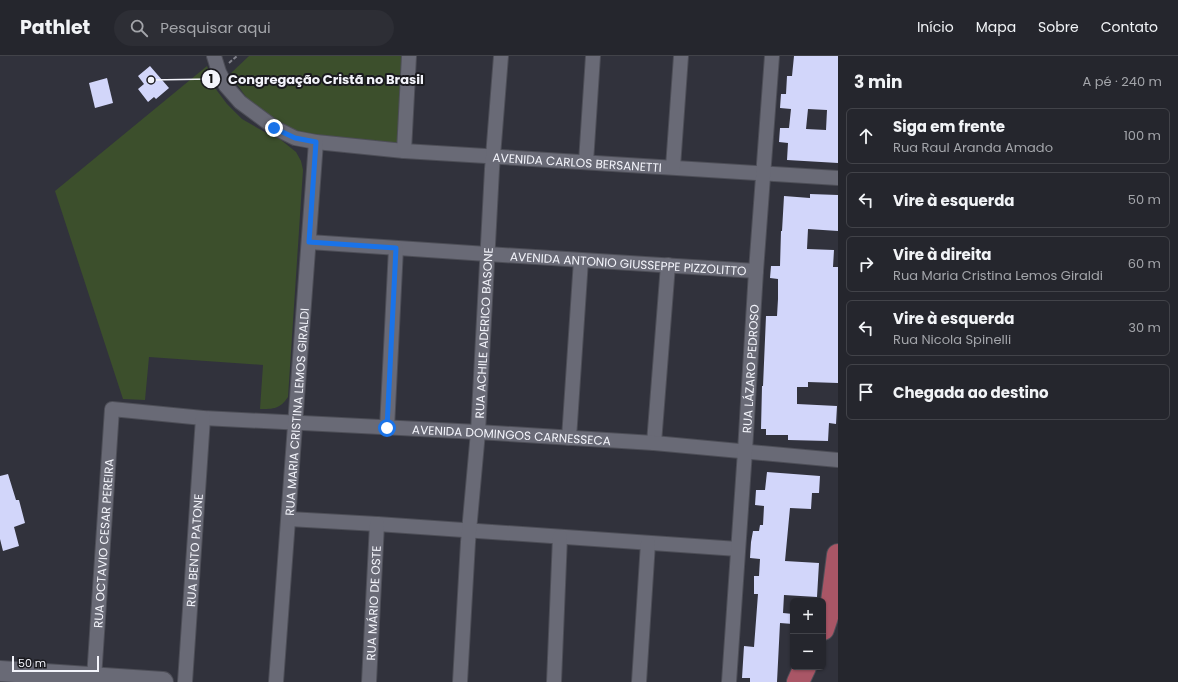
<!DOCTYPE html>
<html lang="pt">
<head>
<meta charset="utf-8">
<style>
  :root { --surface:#25262d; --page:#2d2e35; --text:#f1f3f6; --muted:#a3a5aa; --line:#424349 }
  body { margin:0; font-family:Poppins,sans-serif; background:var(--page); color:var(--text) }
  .controls { position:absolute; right:12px; bottom:12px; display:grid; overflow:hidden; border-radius:6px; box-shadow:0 1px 3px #0004 }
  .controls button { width:36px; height:36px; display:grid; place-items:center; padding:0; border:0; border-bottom:1px solid var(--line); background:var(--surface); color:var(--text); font:20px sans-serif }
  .scale { position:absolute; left:12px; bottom:10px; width:87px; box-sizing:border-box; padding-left:4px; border:2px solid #f3f4fb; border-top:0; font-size:11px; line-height:14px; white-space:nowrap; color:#f3f4fb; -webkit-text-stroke:3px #1a1a1f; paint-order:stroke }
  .stop { position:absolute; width:12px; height:12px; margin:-9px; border:3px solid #1a73e8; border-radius:50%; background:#fff }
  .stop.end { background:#1a73e8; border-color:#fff; box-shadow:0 1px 4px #0008 }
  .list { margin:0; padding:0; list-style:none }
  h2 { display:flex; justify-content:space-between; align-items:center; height:52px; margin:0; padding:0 16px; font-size:17px }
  h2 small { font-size:13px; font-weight:400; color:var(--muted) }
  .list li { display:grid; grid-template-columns:26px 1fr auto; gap:12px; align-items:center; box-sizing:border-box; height:56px; margin:0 8px 8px; padding:0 8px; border:1px solid var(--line); border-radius:6px }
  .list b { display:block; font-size:15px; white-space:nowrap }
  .list p { margin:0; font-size:13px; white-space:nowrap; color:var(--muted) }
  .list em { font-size:13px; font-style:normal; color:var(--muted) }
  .icon { flex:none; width:22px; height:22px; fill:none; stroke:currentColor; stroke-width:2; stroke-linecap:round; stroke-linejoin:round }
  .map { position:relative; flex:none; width:838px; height:626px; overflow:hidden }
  header { display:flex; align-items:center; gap:24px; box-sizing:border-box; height:56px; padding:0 20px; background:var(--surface); border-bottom:1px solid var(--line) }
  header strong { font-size:19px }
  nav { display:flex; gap:22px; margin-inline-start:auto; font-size:14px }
  .search { width:280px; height:36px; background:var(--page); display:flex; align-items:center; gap:10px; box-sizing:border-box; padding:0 14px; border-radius:22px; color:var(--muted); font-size:15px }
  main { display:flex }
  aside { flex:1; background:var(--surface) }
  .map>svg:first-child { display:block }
  .green { fill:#3c4f2c }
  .building { fill:#d2d6fa; fill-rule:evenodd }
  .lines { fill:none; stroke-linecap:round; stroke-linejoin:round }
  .street-casing { stroke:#4d4e57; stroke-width:16 }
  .secondary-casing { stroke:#4d4e57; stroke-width:22 }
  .primary-casing { stroke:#4d4e57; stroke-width:24 }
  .path { stroke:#82838c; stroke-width:2; stroke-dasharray:4 2; stroke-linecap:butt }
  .street { stroke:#696a76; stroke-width:14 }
  .secondary { stroke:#696a76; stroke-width:20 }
  .primary { stroke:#a95666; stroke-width:22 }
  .route { stroke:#1a73e8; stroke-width:5 }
  .labels { text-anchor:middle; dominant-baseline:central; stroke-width:4; stroke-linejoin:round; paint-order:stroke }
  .street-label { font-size:12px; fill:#f3f4fb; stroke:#1a1a1f }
  .leader { fill:none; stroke:#f3f4fb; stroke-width:1.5 }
  .callout-dot { fill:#f3f4fb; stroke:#1a1a1f; stroke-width:1.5 }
  .mark-label { font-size:12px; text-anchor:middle; font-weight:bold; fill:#111 }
  .callout-label { font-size:13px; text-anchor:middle; font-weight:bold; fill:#f3f4fb; stroke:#1a1a1f; stroke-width:4; stroke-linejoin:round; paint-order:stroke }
</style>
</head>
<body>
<header>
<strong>Pathlet</strong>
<div class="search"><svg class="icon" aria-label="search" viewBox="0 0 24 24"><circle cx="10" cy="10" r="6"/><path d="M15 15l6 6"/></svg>Pesquisar aqui</div>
<nav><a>Início</a><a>Mapa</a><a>Sobre</a><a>Contato</a></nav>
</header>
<main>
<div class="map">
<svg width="838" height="626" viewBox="0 0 838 626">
  <rect width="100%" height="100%" fill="#31323c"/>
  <!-- green -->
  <g class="green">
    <path d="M 249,0 L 403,0 L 399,90 L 307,80 L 288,73 L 264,58 L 246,41 L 230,18 Z"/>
    <path d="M 207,10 L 215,32 L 227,48 L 242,63 L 261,74 L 281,84 L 296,96 L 301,105 L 303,114 L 288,341 C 280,353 274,353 260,353 L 263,309 L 149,301 L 145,344 L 123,343 L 55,135 Z"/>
  </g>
  <!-- building -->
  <g class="building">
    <path d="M 794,0 L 838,0 L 838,107 L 787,104 L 788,87 L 779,86 L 780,72 L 789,72 L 791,53 L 780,52 L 781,38 L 786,38 L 787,20 L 792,20 ZM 808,53 L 827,54 L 826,74 L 806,73 Z"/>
    <path d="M 150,10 L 169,32 L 156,43 L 154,41 L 148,46 L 138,33 L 144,28 L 138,20 Z"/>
    <path d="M 107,22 L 113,47 L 95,52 L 89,27 Z"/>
    <path d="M 810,138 L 838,139 L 838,175 L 808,173 L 807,193 L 834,194 L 833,211 L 838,211 L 838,327 L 808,326 L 808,331 L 797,331 L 797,348 L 837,350 L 836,368 L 829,367 L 828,385 L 788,384 L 788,379 L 766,379 L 766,373 L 761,373 L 762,330 L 763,330 L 766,260 L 777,260 L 778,243 L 778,223 L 770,222 L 771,210 L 780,210 L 781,175 L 782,175 L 784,140 L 810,142 Z"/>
    <path d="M 767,416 L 820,420 L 819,437 L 812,437 L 811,453 L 790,452 L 785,505 L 819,507 L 817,541 L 784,539 L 783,557 L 793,558 L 793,568 L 780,567 L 777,626 L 750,626 L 750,622 L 742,622 L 744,590 L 754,591 L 758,538 L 754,538 L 754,520 L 759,520 L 760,503 L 750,502 L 751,486 L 753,475 L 759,475 L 760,469 L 763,469 L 764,450 L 755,449 L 756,434 L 765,434 Z"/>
    <path d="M 8,418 L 16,444 L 19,444 L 25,467 L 14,471 L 19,490 L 3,495 L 0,483 L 0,420 Z"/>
  </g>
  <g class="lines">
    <defs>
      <g id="street">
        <path id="s1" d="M 214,0 L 219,16 L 226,30 L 240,46 L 275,72 L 295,82 L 316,86 L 404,95 L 838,122"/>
        <path d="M 404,95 L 409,0"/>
        <path d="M 586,106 L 593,0"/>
        <path d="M 673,111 L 681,0"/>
        <path id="s2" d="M 309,186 L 487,198 L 756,215"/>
        <path d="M 387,372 L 396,192"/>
        <path d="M 569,382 L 581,204"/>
        <path d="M 654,387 L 668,209"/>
        <path d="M 289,463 L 377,468 L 738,493"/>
        <path id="s3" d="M 94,622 L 112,353 L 203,362 L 478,376 L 654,387 L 838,404"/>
        <path id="s4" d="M 185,626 L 203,362"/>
        <path id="s5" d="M 276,626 C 290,446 303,266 316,86"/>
        <path id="s6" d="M 369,626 L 377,468"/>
        <path id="s7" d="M 460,626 L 468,486 L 478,376 L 492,113 L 501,0"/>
        <path d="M 554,626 L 560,481"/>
        <path d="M 639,626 L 648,487"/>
        <path id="s8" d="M 729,626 L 745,395 L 756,215 L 772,0"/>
      </g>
      <path id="secondary" d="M 0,615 L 163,626"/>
      <g id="primary">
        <path d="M 823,573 L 832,546 L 838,499"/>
        <path d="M 798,626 L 805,611"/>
      </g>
    </defs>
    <!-- street casing -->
    <use href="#street" class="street-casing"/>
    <!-- secondary casing -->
    <use href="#secondary" class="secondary-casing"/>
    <!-- primary casing -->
    <use href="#primary" class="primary-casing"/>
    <!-- path -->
    <path class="path" d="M 229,7 L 237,0"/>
    <!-- street -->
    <use href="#street" class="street"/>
    <!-- secondary -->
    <use href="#secondary" class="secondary"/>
    <!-- primary -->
    <use href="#primary" class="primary"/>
  </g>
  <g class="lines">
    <!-- route -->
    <path class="route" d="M 274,72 L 295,82 L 316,86 L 309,186 L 396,192 L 387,372"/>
  </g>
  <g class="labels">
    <!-- street labels -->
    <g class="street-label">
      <text stroke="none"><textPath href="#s1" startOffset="403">AVENIDA CARLOS BERSANETTI</textPath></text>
      <text stroke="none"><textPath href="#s2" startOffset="320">AVENIDA ANTONIO GIUSSEPPE PIZZOLITTO</textPath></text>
      <text stroke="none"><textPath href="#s7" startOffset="350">RUA ACHILE ADERICO BASONE</textPath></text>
      <text stroke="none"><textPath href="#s8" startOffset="314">RUA LÁZARO PEDROSO</textPath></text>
      <text stroke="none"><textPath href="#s5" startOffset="271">RUA MARIA CRISTINA LEMOS GIRALDI</textPath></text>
      <text stroke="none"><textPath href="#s3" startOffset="670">AVENIDA DOMINGOS CARNESSECA</textPath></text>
      <text stroke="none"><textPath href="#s3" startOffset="135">RUA OCTAVIO CESAR PEREIRA</textPath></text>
      <text stroke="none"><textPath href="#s4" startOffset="132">RUA BENTO PATONE</textPath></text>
      <text stroke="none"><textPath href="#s6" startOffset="79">RUA MÁRIO DE OSTE</textPath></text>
    </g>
  </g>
  <!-- callouts -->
  <path class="leader" d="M151 24L211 23"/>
  <g class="callout-dot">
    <circle cx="151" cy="24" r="4"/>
    <circle cx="211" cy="23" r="10"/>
  </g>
  <g class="mark-label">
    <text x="211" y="27">1</text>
  </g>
  <g class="callout-label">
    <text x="326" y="28">Congregação Cristã no Brasil</text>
  </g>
</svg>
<div class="controls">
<button>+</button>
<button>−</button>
</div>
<div class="scale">50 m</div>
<div class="stop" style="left:387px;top:372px"></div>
<div class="stop end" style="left:274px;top:72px"></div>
</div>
<aside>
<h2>3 min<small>A pé · 240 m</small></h2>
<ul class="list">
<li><svg class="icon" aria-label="ahead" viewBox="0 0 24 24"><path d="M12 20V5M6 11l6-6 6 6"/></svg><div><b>Siga em frente</b><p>Rua Raul Aranda Amado</p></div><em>100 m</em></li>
<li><svg class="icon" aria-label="left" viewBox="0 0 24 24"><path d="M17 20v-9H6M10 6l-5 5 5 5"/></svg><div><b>Vire à esquerda</b></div><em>50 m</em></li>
<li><svg class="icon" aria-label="right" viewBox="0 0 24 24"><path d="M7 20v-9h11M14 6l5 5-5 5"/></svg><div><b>Vire à direita</b><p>Rua Maria Cristina Lemos Giraldi</p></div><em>60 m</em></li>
<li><svg class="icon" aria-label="left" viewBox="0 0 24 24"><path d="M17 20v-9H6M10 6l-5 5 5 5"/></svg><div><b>Vire à esquerda</b><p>Rua Nicola Spinelli</p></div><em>30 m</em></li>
<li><svg class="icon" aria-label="arrive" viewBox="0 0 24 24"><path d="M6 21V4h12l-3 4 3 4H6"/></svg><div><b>Chegada ao destino</b></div></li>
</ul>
</aside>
</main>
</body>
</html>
